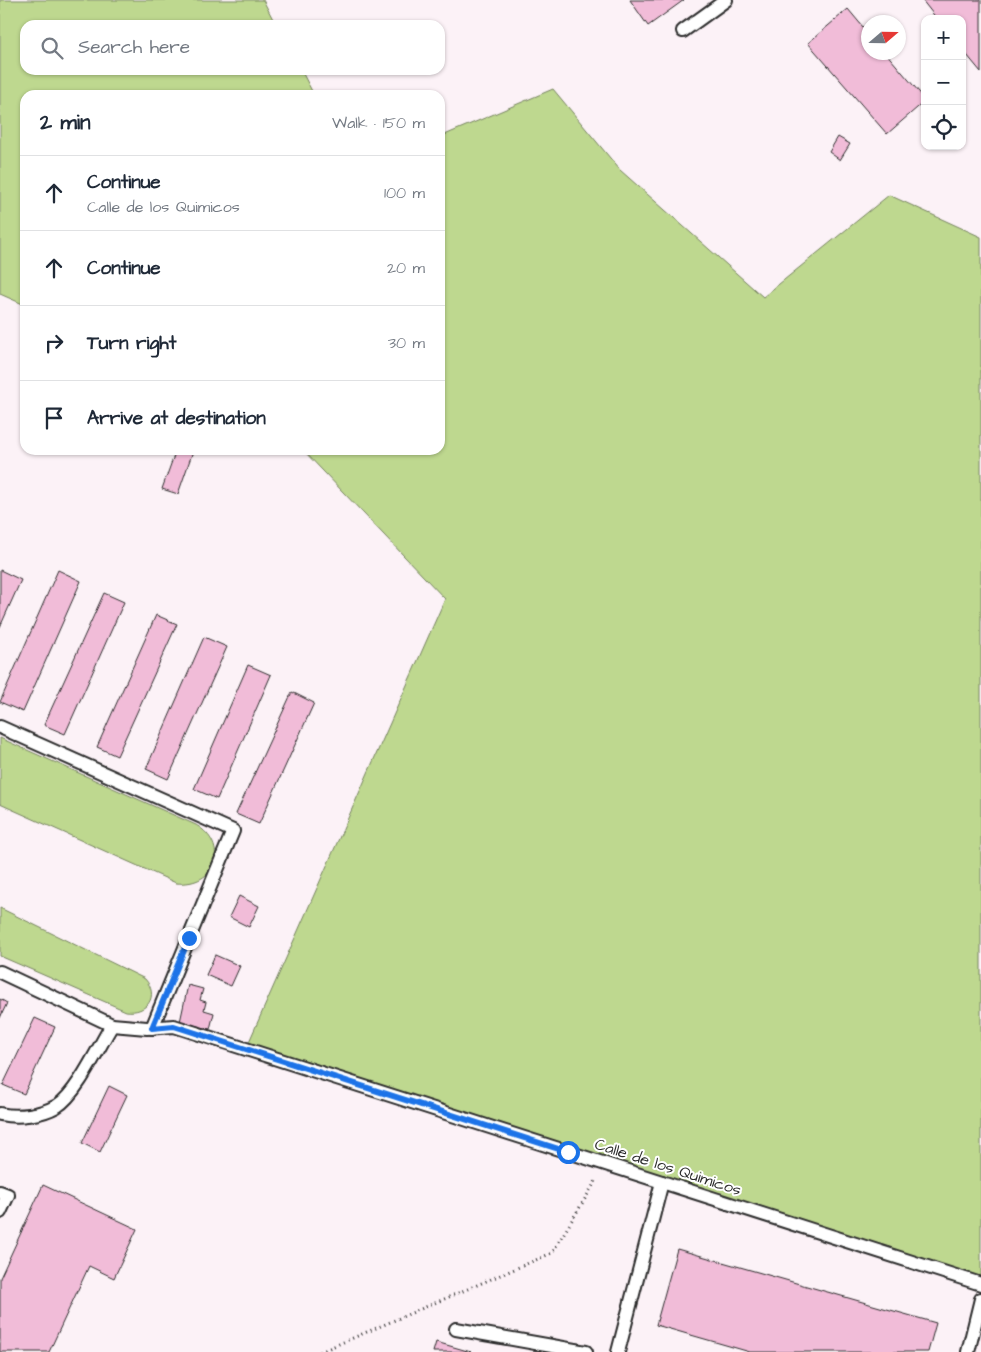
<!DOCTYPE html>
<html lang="en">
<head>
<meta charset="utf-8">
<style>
  :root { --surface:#fff; --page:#f2f2f3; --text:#1f2937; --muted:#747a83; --line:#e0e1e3 }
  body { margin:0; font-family:"Architects Daughter",sans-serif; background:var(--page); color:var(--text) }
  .controls { position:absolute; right:15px; top:15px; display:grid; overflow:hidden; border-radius:10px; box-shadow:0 1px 4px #0004 }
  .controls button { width:45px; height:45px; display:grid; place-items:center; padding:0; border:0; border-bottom:1px solid var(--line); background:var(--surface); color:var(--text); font:25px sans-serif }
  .compass { position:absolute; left:861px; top:15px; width:45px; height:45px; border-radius:50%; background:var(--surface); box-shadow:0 1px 4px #0004; rotate:70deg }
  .stop { position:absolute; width:15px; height:15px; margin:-11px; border:4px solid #1a73e8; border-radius:50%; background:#fff }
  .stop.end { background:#1a73e8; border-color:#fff; box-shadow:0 1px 5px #0008 }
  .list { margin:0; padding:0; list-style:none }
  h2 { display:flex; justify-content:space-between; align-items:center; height:65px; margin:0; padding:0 20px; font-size:21px }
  h2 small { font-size:16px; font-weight:400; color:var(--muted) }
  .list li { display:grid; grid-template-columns:32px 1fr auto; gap:15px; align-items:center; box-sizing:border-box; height:75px; padding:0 20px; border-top:1px solid var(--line) }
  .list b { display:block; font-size:19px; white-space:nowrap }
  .list p { margin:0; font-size:16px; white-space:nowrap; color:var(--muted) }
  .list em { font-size:16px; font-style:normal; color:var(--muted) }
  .icon { flex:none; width:28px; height:28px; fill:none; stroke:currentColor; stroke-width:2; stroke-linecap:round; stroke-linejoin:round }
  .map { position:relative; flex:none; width:981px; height:1352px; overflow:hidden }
  .search { position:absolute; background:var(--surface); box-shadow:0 1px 4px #0004; left:20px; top:20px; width:425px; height:55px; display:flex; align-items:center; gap:12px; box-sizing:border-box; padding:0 18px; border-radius:15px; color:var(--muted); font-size:19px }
  .panel { position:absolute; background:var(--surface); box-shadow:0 1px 4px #0004; left:20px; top:90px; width:425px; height:365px; border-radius:15px }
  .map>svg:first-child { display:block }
  .green { fill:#bed88f; stroke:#74825d }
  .building { fill:#f1bcd8; stroke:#2b2b2b }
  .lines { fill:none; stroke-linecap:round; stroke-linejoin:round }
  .lane-casing { stroke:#2b2b2b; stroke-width:16 }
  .path { stroke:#2b2b2b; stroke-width:3; stroke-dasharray:1 4; stroke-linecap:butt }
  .lane { stroke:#fff; stroke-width:12 }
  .route { stroke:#1a73e8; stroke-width:6 }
  .labels { text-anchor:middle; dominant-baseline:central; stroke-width:4; stroke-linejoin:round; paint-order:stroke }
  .street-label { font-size:16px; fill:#2b2b2b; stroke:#fff }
</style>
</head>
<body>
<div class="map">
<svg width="981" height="1352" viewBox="0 0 981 1352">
  <rect width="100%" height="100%" fill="#fcf2f7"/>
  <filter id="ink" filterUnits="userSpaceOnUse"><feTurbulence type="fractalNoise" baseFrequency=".02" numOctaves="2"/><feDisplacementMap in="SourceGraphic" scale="10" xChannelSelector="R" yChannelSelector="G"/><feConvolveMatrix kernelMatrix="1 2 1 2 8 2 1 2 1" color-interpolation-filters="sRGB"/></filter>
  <g filter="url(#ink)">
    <!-- green -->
    <g class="green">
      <path d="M 0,0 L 263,0 L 276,25 L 25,25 L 25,70 L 301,70 L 314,95 L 25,95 L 25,305 L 0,294 Z"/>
      <path d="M 553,89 L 620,170 L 763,297 L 889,195 L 981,237 L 981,1278 L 248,1044 L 445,599 L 303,450 L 440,450 L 440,137 Z"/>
      <path d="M 0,738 L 196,825 C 230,845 217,887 176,883 L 0,804 Z"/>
      <path d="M 0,908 L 145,979 C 160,996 147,1014 126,1011 L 0,956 Z"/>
    </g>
    <!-- building -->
    <g class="building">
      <path d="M 630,0 L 684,0 L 648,26 Z"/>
      <path d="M 922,0 L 981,0 L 981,72 L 962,49 L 962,19 L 937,19 Z"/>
      <path d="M 848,9 L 868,33 L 868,52 L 885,52 L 925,99 L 925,101 L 887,134 L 808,43 Z"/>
      <path d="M 838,137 L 850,144 L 840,160 L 829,152 Z"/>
      <path d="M 176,450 L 193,451 L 178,494 L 162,489 Z"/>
      <path d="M 0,570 L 21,580 L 0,627 Z"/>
      <path d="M 58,570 L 81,581 L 23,712 L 0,702 Z"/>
      <path d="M 104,593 L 124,602 L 65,734 L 44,725 Z"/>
      <path d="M 156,615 L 177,624 L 117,756 L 97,747 Z"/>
      <path d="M 204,637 L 227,647 L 168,779 L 146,769 Z"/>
      <path d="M 248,665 L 271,675 L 217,799 L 194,789 Z"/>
      <path d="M 292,692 L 314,703 L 259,824 L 236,814 Z"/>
      <path d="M 239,896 L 259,906 L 249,927 L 229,917 Z"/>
      <path d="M 215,955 L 240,966 L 231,986 L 206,975 Z"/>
      <path d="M 188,985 L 203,989 L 200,1000 L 206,1002 L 204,1010 L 214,1013 L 210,1029 L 180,1022 Z"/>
      <path d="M 0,999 L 7,1003 L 0,1018 Z"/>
      <path d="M 35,1018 L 55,1027 L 24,1094 L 3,1085 Z"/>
      <path d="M 109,1086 L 127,1095 L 100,1152 L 82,1143 Z"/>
      <path d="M 43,1185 L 137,1229 L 114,1278 L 89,1266 L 49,1352 L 0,1352 L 0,1278 Z"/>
      <path d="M 677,1249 L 936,1323 L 928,1352 L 750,1352 L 656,1325 Z"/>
      <path d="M 436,1342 L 471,1352 L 433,1352 Z"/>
    </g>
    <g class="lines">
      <defs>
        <g id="lane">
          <path d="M 683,31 L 726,0"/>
          <path d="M 0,727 L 233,831 L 152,1028"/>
          <path d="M 0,972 L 112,1025 L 147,1028 L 174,1026 L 981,1284"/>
          <path d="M 0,1114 C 18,1118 41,1115 57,1106 C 77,1094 99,1046 112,1025"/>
          <path d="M 0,1192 L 8,1195 L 0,1212"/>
          <path d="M 456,1329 L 586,1352"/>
          <path d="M 618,1352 L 662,1182"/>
          <path d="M 968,1352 L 981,1299"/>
        </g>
      </defs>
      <!-- lane casing -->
      <use href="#lane" class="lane-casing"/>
      <!-- path -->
      <path class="path" d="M 320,1352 L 552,1253 L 597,1179"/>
      <!-- lane -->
      <use href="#lane" class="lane"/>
    </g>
  </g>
  <g class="lines" filter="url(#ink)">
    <!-- route -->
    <path class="route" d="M 189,938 L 152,1028 L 174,1026 L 568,1152"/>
  </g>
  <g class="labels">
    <!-- street labels -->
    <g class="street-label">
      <text transform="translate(668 1167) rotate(18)">Calle de los Quimicos</text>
    </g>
  </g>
</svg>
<div class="controls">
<button>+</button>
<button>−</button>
<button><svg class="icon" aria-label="locate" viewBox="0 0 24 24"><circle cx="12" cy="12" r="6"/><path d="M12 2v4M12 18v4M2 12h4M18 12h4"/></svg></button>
</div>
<svg class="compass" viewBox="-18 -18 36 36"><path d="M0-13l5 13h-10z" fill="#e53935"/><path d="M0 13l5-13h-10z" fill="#747a83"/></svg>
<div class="stop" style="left:568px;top:1152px"></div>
<div class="stop end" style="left:189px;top:938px"></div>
<div class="search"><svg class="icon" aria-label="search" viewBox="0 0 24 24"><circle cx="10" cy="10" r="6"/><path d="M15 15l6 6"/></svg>Search here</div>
<section class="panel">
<h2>2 min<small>Walk · 150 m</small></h2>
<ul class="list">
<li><svg class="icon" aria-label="ahead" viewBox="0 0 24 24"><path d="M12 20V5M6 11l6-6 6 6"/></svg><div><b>Continue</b><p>Calle de los Quimicos</p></div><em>100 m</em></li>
<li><svg class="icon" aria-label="ahead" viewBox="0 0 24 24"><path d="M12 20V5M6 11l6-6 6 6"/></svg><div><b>Continue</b></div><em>20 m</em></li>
<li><svg class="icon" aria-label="right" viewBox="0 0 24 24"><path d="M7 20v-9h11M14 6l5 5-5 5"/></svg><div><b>Turn right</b></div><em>30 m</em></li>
<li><svg class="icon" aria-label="arrive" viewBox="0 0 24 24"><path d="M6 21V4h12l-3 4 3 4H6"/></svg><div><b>Arrive at destination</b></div></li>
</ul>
</section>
</div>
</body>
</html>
